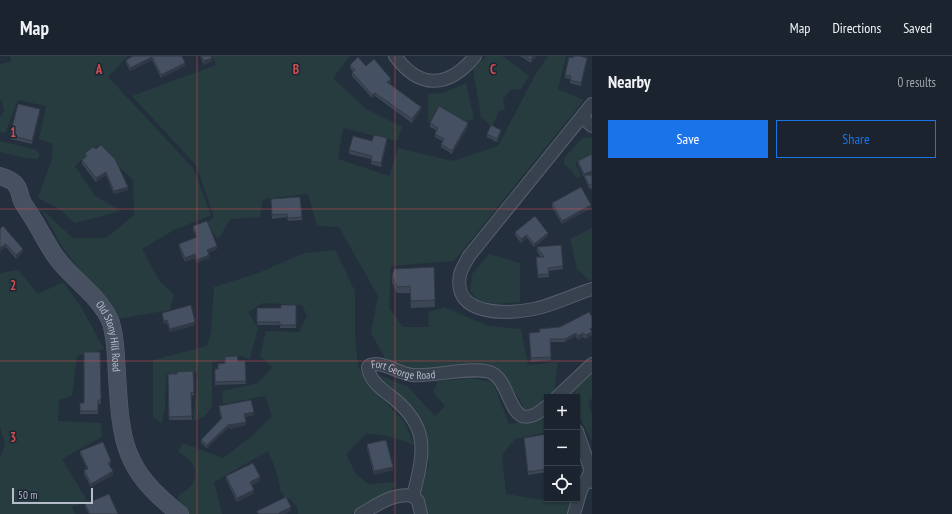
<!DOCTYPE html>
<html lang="en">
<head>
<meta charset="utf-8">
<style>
  :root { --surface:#1b232e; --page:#242b36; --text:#f1f3f6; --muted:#a0a4aa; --line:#39404a; --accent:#1a73e8 }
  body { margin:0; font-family:"PT Sans Narrow",sans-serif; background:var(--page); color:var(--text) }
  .controls { position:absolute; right:12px; bottom:12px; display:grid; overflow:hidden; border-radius:0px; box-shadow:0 1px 3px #0004 }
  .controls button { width:36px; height:36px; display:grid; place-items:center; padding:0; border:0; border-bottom:1px solid var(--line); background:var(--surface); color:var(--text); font:20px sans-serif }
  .scale { position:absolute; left:12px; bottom:10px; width:81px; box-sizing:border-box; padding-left:4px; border:2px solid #b4bcc9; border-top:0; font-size:11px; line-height:14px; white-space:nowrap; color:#b4bcc9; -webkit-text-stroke:3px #1d2633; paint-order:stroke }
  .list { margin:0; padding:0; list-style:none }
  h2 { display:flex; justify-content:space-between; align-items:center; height:52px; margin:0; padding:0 16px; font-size:17px }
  h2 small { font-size:13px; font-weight:400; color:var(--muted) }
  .actions { display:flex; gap:8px; padding:12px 16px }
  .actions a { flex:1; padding:9px 0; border:1px solid var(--accent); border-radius:0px; text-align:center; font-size:14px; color:var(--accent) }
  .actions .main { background:var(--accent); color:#fff }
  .icon { flex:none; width:22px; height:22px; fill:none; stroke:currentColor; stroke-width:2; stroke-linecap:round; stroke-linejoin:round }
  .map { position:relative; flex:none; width:592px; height:458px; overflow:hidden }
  header { display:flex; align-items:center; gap:24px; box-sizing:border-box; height:56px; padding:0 20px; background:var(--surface); border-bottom:1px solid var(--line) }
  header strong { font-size:19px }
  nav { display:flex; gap:22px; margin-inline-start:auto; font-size:14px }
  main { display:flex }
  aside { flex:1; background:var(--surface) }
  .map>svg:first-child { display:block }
  .green { fill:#263c3f }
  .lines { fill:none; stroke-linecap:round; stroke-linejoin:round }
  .street-casing { stroke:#565f6c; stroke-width:14 }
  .secondary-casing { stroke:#565f6c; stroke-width:18 }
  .street { stroke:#38414e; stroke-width:12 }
  .secondary { stroke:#465061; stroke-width:17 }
  .wall { fill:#3b4654 }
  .shaded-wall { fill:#303945 }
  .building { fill:#455162; stroke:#303945 }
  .grid { fill:none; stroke:#ce4d50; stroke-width:1; stroke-opacity:0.55 }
  .labels { text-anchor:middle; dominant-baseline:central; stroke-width:3; stroke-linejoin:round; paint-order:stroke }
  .street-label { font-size:11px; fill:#b4bcc9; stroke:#1d2633 }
  .grid-label { font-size:13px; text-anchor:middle; font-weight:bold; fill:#ce4d50; stroke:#1d2633; stroke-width:3; stroke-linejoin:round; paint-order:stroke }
</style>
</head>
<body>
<header>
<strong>Map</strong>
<nav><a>Map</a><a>Directions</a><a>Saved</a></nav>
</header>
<main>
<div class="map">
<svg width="592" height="458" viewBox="0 0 592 458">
  <rect width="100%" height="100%" fill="#242f3e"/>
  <!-- green -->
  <g class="green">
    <path d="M 10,0 L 128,0 L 108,21 L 193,112 L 211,159 L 174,174 L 142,193 L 160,226 L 174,238 L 170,254 L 117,263 L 63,192 L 41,153 L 73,182 L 106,182 L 134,159 L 133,124 L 97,90 L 75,110 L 94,139 L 121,155 L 75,167 L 59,153 L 38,142 L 51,106 L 53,88 L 39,83 L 46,50 L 18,44 L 5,77 L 0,76 L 0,62 L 4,55 L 2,45 L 0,44 L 0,8 L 11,6 Z"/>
    <path d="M 212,0 L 350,0 L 333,22 L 365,52 L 402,71 L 397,85 L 343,72 L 338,103 L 389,120 L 398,92 L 453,105 L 498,90 L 535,19 L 548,0 L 566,0 L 558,33 L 584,44 L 454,205 L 391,210 L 389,252 L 403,271 L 429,271 L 428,256 L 445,251 L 488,270 L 521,273 L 528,309 L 558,306 L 554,337 L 547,341 L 547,343 L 536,354 L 525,358 C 521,339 507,326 493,313 L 424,316 L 404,313 L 385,302 L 371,277 L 378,240 L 339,171 L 317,170 L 308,138 L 263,143 L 260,161 L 231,163 L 218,183 L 206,167 L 214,161 L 196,109 L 132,40 L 216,9 Z"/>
    <path d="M 486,0 L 503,0 L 529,20 L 521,33 L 510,34 L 503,44 L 505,53 L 499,55 L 492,71 L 481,61 L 473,13 Z"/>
    <path d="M 466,27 L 474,63 L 466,65 L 438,52 L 428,68 L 428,38 L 443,37 Z"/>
    <path d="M 590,81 L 592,82 L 592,99 L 575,107 L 581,119 L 579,122 L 576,121 L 572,115 L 564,108 L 564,102 L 582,82 Z"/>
    <path d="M 0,85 L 37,94 L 40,99 L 37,103 L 25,102 L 0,96 Z"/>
    <path d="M 592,172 L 592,224 L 590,225 L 577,213 L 570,183 Z"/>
    <path d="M 335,194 L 355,235 L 355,280 L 358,310 L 369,329 L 405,367 L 415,390 C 400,382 383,378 366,378 L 346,398 L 356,418 L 368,428 L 397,426 L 390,437 L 352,458 L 298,458 L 297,451 L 290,443 L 285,442 L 280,434 C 281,426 272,404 268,395 L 214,426 L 222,458 L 188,458 L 177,441 C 182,437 191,431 194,425 C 199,412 189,401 178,396 L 183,387 L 223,402 L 252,380 L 272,360 L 265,340 L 223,348 L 222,335 L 258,327 L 272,311 L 260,300 L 266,275 L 299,276 L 307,260 L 302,249 L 263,247 L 248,256 L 258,272 L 250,303 L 240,300 L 212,306 L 212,351 L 204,361 L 193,365 L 198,316 L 166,318 L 165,351 L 162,367 L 153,361 L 153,304 L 207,290 L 211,276 L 214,231 L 258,217 L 304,197 Z"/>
    <path d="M 489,198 L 520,207 L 520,246 L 496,248 L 478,245 L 470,235 L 472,218 Z"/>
    <path d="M 18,214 L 38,238 L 63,226 L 80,249 L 104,293 L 77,300 L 72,340 L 59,344 L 58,365 L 101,367 L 102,381 L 62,403 L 88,446 L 72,451 L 75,458 L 0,458 L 0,402 L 5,388 L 0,371 L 0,217 Z"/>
    <path d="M 592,317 L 592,342 L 588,346 L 592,358 L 592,385 L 577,356 L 577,341 L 570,341 L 568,339 Z"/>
    <path d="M 377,318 L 408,331 L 435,360 L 445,350 L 433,336 L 438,325 L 471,322 L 493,326 L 509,368 L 542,362 L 547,358 L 547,376 L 515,383 L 502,399 L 506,438 L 542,444 L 547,439 L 547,443 L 573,443 L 567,458 L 426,458 L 421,435 L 429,407 L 417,355 Z"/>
  </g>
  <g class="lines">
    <defs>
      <g id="street">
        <path d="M 395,0 C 420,34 449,32 475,0"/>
        <path d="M 592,48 L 469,200 C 466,206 461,213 460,219 C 452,261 508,258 534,253 C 553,249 573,239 592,233"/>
        <path d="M 582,61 L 592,70"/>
        <path d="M 557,341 L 592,308"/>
        <path d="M 577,375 L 591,415 L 592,426"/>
        <path d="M 413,440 L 418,445 L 421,458"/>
        <path id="s1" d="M 361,458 C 377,449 394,436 413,440 C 425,394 430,369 388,338 C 379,331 369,323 368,311 L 370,309 C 382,304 399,318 413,319 C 432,321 477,309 492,317 C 514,328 508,384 547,350"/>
        <path d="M 574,458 L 581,434 L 591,415"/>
      </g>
      <g id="secondary">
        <path id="s2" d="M 0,120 C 5,122 10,123 14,127 C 20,132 19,138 22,145 C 25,151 29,156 32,161 C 39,172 45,184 52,195 C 67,221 100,238 111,267 C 116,283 116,302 117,319 C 121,386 123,414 180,458"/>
      </g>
    </defs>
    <!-- street casing -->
    <use href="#street" class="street-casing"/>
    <!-- secondary casing -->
    <use href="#secondary" class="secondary-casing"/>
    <!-- street -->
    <use href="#street" class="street"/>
    <!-- secondary -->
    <use href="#secondary" class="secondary"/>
  </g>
  <!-- wall -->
  <g class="wall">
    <path d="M 133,0 L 182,0 L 185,10 L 161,22 L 152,4 L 130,15 L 126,7 L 126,4 Z"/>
    <path d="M 200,0 L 211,0 L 212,5 L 204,9 Z"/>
    <path d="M 520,0 L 536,0 L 531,7 Z"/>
    <path d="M 587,5 L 581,30 L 570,27 L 570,23 L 565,22 L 565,19 Z"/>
    <path d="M 350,9 L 366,10 L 391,26 L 389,28 L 421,54 L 412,67 L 375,40 L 372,42 L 352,20 L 352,16 L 353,16 L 350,12 Z"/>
    <path d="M 40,56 L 32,88 L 10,83 L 10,79 Z"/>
    <path d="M 430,67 L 468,70 L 452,98 L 441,91 L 441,88 L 443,85 L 435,81 L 435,78 L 436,74 L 430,71 Z"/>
    <path d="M 501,77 L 497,86 L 487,81 L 487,78 Z"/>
    <path d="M 372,85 L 387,86 L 381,111 L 371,108 L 371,103 L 349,98 L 349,94 Z"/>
    <path d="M 85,97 L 128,134 L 114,138 L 106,119 L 96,126 L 82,108 L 82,104 L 86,101 L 85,100 Z"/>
    <path d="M 592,98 L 592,118 L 589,119 L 592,119 L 592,133 L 589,132 L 578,108 L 578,105 Z"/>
    <path d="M 300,141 L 302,164 L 288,165 L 287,161 L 272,163 L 271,143 Z"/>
    <path d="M 552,147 L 591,152 L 562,168 L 552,151 Z"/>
    <path d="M 193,170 L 217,193 L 208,197 L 209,202 L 197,207 L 195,202 L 185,206 L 179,191 L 179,188 L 196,181 L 193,174 Z"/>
    <path d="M 0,173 L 23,196 L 16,203 L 6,191 Z"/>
    <path d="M 515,176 L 548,180 L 534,191 L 527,182 L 521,187 L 515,179 Z"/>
    <path d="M 537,191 L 563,210 L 563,213 L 548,215 L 549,221 L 538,222 L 536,205 L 541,201 L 537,195 Z"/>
    <path d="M 434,211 L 435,251 L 411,252 L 410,237 L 397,237 L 392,226 L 392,220 Z"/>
    <path d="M 296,249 L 296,272 L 280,272 L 280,269 L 257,269 L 257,252 L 281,252 Z"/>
    <path d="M 162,257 L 195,269 L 170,276 L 167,267 L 164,268 L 162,260 Z"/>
    <path d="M 591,275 L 592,279 L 586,283 L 583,281 L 578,284 L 576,280 L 565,286 L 550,286 L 551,304 L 531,306 L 529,280 Z"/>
    <path d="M 100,296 L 101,348 L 98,348 L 98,358 L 80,358 L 80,347 L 84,347 Z"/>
    <path d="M 238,305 L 245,305 L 246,328 L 215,329 L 215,313 L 218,313 L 225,307 Z"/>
    <path d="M 193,315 L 194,339 L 191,340 L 192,364 L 169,364 L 168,318 L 177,318 Z"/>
    <path d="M 219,350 L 254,359 L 245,361 L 246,369 L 229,373 L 229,371 L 207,392 L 201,387 L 201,384 L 221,363 L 219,354 Z"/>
    <path d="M 547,378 L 547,416 L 528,419 L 524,382 Z"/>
    <path d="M 367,388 L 393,414 L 374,419 L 367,392 Z"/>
    <path d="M 80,395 L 111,409 L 109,409 L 113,419 L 91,431 L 84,418 L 84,414 L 87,413 L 80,398 Z"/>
    <path d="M 226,420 L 260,425 L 252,429 L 254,437 L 237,446 L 226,423 Z"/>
    <path d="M 85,448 L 118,458 L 89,458 L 85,451 Z"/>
  </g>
  <!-- shaded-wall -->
  <g class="shaded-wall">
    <path d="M 533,0 L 536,0 L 531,7 L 531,4 Z"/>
    <path d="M 152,1 L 152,4 L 130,15 L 130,12 Z"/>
    <path d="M 212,2 L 212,5 L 204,9 L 204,5 Z"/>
    <path d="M 587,2 L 587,5 L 581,30 L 581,27 Z"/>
    <path d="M 185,7 L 185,10 L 161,22 L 161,19 Z"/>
    <path d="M 391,23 L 391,26 L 387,30 L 387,26 Z"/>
    <path d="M 375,37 L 375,40 L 372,42 L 372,39 Z"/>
    <path d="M 421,51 L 421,54 L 412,67 L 412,63 Z"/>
    <path d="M 40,53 L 40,56 L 32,88 L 32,85 Z"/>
    <path d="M 468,67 L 468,70 L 452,98 L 452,95 Z"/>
    <path d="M 501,74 L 501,77 L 497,86 L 497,83 Z"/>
    <path d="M 387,82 L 387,86 L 381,111 L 381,107 Z"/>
    <path d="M 592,115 L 592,118 L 585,121 L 584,119 L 584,121 L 584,118 Z"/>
    <path d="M 106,116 L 106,119 L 96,126 L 96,122 Z"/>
    <path d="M 128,131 L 128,134 L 114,138 L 114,135 Z"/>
    <path d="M 591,149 L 591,152 L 562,168 L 562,165 Z"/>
    <path d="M 548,177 L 548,180 L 534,191 L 534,188 Z"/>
    <path d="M 527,179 L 527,182 L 521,187 L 521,183 Z"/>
    <path d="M 6,188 L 6,191 L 0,196 L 0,192 Z"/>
    <path d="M 217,190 L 217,193 L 207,197 L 207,194 Z"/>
    <path d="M 23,193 L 23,196 L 16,203 L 16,199 Z"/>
    <path d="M 195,198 L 195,202 L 185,206 L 185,202 Z"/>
    <path d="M 209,199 L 209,202 L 197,207 L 197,204 Z"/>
    <path d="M 167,264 L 167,267 L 164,268 L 164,265 Z"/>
    <path d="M 195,266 L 195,269 L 170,276 L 170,273 Z"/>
    <path d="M 592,276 L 592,279 L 586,283 L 586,279 Z"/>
    <path d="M 576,277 L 576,280 L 565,286 L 565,283 Z"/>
    <path d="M 583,277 L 583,281 L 578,284 L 578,280 Z"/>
    <path d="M 254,356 L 254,359 L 244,361 L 244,358 Z"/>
    <path d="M 246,366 L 246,369 L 229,373 L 229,369 Z"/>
    <path d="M 229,368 L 229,371 L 207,392 L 207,389 Z"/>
    <path d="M 111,405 L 111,409 L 108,410 L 108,407 Z"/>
    <path d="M 393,411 L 393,414 L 374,419 L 374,415 Z"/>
    <path d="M 113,415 L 113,419 L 91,431 L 91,428 Z"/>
    <path d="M 260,421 L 260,425 L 250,429 L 250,426 Z"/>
    <path d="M 254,434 L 254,437 L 237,446 L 237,442 Z"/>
    <path d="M 291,451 L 291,455 L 284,458 L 279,458 L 279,457 Z"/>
  </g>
  <!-- building -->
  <g class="building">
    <path d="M 133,0 L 182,0 L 185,7 L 161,19 L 152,1 L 130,12 L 126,4 Z"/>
    <path d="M 201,0 L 211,0 L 212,2 L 204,5 Z"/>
    <path d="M 525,0 L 533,0 L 531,4 Z"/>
    <path d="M 573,0 L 580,0 L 587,2 L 581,27 L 570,24 L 571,20 L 565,19 L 569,1 L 573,2 Z"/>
    <path d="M 358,1 L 366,10 L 374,3 L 391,23 L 387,26 L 421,51 L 412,63 L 375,37 L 372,39 L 352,16 L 355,14 L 350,9 Z"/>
    <path d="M 18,48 L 40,53 L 32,85 L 10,79 Z"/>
    <path d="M 439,50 L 468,67 L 452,95 L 441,88 L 444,83 L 435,78 L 438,72 L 430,67 Z"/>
    <path d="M 491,69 L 501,74 L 497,83 L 487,78 Z"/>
    <path d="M 374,79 L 387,82 L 381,107 L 371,105 L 372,100 L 349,94 L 353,80 L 372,85 Z"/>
    <path d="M 101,89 L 115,103 L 128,131 L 114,135 L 106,116 L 96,122 L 82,104 L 87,100 L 85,97 L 93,91 L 96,93 Z"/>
    <path d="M 592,98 L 592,115 L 584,118 L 578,105 Z"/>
    <path d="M 584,119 L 592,119 L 592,129 L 589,129 Z"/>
    <path d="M 581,131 L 591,149 L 562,165 L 552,147 Z"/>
    <path d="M 300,141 L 302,161 L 288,162 L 287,158 L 272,159 L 271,143 Z"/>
    <path d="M 535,160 L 548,177 L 534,188 L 527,179 L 521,183 L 515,176 Z"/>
    <path d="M 207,165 L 217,190 L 207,194 L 209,199 L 197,204 L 195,198 L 185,202 L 179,188 L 197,181 L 193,170 Z"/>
    <path d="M 3,170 L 23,193 L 16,199 L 6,188 L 0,192 L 0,173 Z"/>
    <path d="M 561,189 L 563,210 L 548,212 L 549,218 L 538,219 L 536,201 L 544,201 L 537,191 Z"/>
    <path d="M 434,211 L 435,244 L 411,245 L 410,230 L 397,231 L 392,220 L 394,213 Z"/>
    <path d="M 191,249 L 195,266 L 170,273 L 167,264 L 164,265 L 162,257 Z"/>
    <path d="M 281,249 L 296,249 L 296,269 L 280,269 L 280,266 L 257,266 L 257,252 L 281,252 Z"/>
    <path d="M 589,256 L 592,261 L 592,272 L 590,273 L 592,276 L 586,279 L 583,277 L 578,280 L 576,277 L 565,283 L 550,283 L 551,301 L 531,302 L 529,277 L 540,276 L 539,273 L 560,271 Z"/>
    <path d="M 84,296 L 100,296 L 101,344 L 98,344 L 98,355 L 80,355 L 80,347 L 84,347 Z"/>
    <path d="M 237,300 L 238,305 L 245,305 L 246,325 L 215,326 L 215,313 L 218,313 L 218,308 L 225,307 L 225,301 Z"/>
    <path d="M 193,315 L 194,336 L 191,336 L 192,360 L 169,361 L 168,318 L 177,318 L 177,316 Z"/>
    <path d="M 251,344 L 254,356 L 244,358 L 246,366 L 229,369 L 229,368 L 207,389 L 201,384 L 222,362 L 219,350 Z"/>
    <path d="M 547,378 L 547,413 L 528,416 L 524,382 Z"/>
    <path d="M 386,384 L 393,411 L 374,415 L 367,388 Z"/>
    <path d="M 103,386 L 111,405 L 108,407 L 113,415 L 91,428 L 84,414 L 88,413 L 80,395 Z"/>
    <path d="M 253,407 L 260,421 L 250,426 L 254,434 L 237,442 L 226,420 Z"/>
    <path d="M 109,438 L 118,458 L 90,458 L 85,448 Z"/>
    <path d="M 286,441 L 291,451 L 279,457 L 279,458 L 258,458 L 257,455 Z"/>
  </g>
  <!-- grid -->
  <path class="grid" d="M 197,0 L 197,458M 395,0 L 395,458M 0,153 L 592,153M 0,305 L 592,305"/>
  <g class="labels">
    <!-- street labels -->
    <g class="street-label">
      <text stroke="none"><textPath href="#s2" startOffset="200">Old Stony Hill Road</textPath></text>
      <text stroke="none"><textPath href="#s1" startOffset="243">Fort George Road</textPath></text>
    </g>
  </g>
  <g class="grid-label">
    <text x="99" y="18">A</text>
    <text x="296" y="18">B</text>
    <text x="493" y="18">C</text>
    <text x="13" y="81">1</text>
    <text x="13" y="234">2</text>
    <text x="13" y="386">3</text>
  </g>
</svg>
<div class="controls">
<button>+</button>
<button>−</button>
<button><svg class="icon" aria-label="locate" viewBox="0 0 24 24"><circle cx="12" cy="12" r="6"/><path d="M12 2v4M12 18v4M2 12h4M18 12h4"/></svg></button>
</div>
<div class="scale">50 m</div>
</div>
<aside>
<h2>Nearby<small>0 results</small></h2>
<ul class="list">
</ul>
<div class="actions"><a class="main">Save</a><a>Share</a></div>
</aside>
</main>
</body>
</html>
